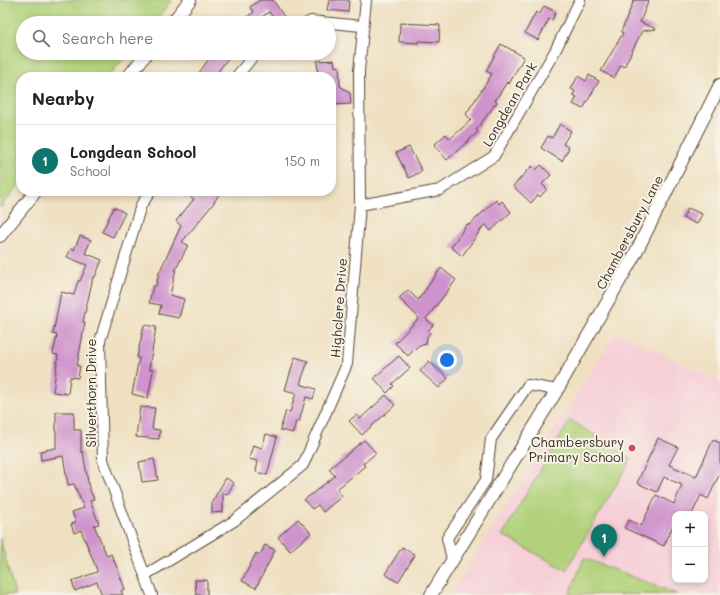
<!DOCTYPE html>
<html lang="en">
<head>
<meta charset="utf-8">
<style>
  :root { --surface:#fff; --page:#f6f6f6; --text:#222; --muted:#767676; --line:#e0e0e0; --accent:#0f766e }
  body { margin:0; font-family:Mali,sans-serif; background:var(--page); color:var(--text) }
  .controls { position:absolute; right:12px; bottom:12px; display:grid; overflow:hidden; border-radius:8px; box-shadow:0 2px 6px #0003 }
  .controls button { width:36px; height:36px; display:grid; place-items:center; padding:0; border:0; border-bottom:1px solid var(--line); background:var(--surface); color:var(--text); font:20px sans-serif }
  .you { position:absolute; left:447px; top:360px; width:14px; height:14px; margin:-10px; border:3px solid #fff; border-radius:50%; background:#1a73e8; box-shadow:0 0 0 6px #1a73e833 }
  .badge { display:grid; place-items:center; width:26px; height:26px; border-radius:50%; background:var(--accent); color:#fff; font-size:13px; font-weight:700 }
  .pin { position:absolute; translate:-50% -33px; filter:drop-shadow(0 1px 2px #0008) }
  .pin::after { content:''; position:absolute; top:21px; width:14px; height:12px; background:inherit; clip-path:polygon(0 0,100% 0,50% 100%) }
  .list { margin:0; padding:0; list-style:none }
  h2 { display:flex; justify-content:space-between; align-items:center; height:52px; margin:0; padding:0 16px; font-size:17px }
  h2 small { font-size:13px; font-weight:400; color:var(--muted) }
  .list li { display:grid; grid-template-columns:26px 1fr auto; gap:12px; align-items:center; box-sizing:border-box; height:72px; padding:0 16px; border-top:1px solid var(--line) }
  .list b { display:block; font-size:15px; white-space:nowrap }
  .list p { margin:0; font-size:13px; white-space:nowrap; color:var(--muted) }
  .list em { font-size:13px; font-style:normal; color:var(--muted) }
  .icon { flex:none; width:22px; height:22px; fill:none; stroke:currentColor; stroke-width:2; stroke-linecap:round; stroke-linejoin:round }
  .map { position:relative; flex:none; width:720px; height:595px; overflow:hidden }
  .search { position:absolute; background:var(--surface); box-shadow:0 2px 6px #0003; left:16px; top:16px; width:320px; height:44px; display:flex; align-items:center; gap:10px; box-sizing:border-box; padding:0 14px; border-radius:22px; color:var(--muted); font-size:15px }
  .panel { position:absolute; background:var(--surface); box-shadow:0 2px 6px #0003; left:16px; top:72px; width:320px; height:124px; border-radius:16px }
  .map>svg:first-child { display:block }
  .built { fill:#f6cfd7; fill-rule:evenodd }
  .green { fill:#b1d27a; stroke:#767e4c }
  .building { fill:#ce92cd }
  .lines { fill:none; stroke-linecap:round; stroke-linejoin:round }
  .minor-casing { stroke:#564536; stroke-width:12 }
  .tertiary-casing { stroke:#564536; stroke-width:14 }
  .minor { stroke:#fff; stroke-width:10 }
  .tertiary { stroke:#fff; stroke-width:12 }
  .poi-dot { fill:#d1495b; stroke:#f7f3e8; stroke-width:1.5 }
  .labels { text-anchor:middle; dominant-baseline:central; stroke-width:4; stroke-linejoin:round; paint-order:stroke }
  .street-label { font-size:13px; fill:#3b2a1e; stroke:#f7f3e8 }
  .poi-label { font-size:13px; fill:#3b2a1e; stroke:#f7f3e8; text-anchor:end }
</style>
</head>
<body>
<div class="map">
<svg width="720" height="595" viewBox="0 0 720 595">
  <rect width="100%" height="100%" fill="#f7f3e8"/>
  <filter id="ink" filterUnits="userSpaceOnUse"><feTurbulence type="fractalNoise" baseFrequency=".025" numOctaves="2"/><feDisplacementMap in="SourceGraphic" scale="8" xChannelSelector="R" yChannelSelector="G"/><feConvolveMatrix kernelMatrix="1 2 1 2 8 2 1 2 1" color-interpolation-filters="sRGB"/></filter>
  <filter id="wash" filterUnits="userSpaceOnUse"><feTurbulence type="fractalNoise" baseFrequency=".012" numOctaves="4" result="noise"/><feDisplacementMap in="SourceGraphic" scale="16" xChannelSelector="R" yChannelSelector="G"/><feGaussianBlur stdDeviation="0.9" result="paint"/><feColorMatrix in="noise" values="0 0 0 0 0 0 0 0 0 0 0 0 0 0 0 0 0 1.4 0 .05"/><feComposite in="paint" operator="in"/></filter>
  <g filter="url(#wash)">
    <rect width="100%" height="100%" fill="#efe0c1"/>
    <!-- built -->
    <path class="built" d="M 616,332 L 720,381 L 720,595 L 450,595 ZM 675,514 L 705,514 L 705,580 L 675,580 Z"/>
    <!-- green -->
    <g class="green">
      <path d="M 0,0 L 172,0 L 153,23 L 23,23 L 23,53 L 128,53 L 108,77 L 21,77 L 21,182 L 0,208 Z"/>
      <path d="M 570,420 L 632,458 L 566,570 L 502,535 Z"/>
      <path d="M 0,538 L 15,595 L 0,595 Z"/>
      <path d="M 584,558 L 677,594 L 569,595 Z"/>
    </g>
    <g id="blocks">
      <!-- building -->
      <g class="building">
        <path d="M 260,0 L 273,0 L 285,18 L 277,23 L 269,12 L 253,23 L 251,23 L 247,17 L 254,12 L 250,7 Z"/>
        <path d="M 329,0 L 349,0 L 348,12 L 327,10 Z"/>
        <path d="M 634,0 L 649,0 L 640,22 L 656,29 L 642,31 L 624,67 L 621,65 L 614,78 L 601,71 L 623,33 L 621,32 Z"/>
        <path d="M 544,6 L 556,12 L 552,20 L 549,19 L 538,40 L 525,33 L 536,12 L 540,14 Z"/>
        <path d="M 400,23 L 440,25 L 439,42 L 418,41 L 418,43 L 399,42 Z"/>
        <path d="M 501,44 L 524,57 L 509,84 L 507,82 L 495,101 L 497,102 L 476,130 L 478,132 L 447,160 L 434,145 L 446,134 L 450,139 L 471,120 L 466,114 L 492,74 L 486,71 Z"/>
        <path d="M 213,53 L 232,53 L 214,77 L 196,77 Z"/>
        <path d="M 334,60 L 335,67 L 339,66 L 340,86 L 350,93 L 351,104 L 332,105 L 331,77 L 330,75 L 318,76 L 317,61 Z"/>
        <path d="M 589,75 L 599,81 L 583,109 L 573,104 L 577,97 L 573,95 L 575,91 L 571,89 L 578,76 L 586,81 Z"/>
        <path d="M 560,124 L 571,131 L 563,144 L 569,148 L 562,161 L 541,148 L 548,136 L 552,138 Z"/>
        <path d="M 409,147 L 422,171 L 409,178 L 396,153 Z"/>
        <path d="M 541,165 L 551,175 L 542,184 L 547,189 L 540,197 L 538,195 L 531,203 L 513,186 L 532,166 L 536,170 Z"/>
        <path d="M 183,191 L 221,191 L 213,204 L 182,242 L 188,245 L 176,269 L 170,295 L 184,299 L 179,318 L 159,314 L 161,305 L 149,303 L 153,286 L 156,286 L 159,273 L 181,226 L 176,221 L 194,199 Z"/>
        <path d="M 496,200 L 499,204 L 502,201 L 511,212 L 491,231 L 485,224 L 462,256 L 451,247 L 467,224 L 469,225 Z"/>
        <path d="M 114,207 L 125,213 L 113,237 L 102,232 Z"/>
        <path d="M 688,208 L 702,214 L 697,224 L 683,218 Z"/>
        <path d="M 80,236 L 91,240 L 85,253 L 102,260 L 95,277 L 93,277 L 83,322 L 85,322 L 77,366 L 80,366 L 78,378 L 70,377 L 68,394 L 53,392 L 58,355 L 53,354 L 57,335 L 53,334 L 61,292 L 74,295 L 78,281 L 80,281 L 87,265 L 67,257 L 71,249 L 74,250 Z"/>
        <path d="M 441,268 L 456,280 L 426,319 L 433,325 L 428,331 L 430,333 L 427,337 L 426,344 L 418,346 L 408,356 L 395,343 L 419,318 L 399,298 L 408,290 L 418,300 Z"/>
        <path d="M 144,325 L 156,327 L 149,369 L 153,370 L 148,398 L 132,394 L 139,358 L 137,357 Z"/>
        <path d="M 399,356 L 410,368 L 392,384 L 394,386 L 387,393 L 374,378 Z"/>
        <path d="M 295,357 L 308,361 L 300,384 L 316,389 L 313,399 L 306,397 L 299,422 L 296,421 L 293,433 L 280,430 L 286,411 L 290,412 L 296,393 L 285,390 Z"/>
        <path d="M 429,361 L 448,378 L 439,388 L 420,371 Z"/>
        <path d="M 386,395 L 395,405 L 362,435 L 349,421 L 356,415 L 360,419 Z"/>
        <path d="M 140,407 L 155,408 L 152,429 L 160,430 L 159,439 L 136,437 Z"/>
        <path d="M 56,412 L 74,412 L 74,430 L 81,430 L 81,452 L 83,452 L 89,488 L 94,499 L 90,501 L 99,524 L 94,525 L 107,556 L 111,554 L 115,563 L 125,589 L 121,591 L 123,595 L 102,595 L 97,582 L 75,591 L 72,581 L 97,572 L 97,570 L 81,530 L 74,533 L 71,524 L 76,522 L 72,512 L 84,508 L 74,484 L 68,485 L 63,456 L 41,460 L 40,451 L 56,448 Z"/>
        <path d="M 266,434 L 277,437 L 267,475 L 256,472 L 258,461 L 249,459 L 253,445 L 262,448 Z"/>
        <path d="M 658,438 L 678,447 L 669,465 L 696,477 L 713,440 L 720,443 L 720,473 L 708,499 L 701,495 L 692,514 L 675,514 L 675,521 L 664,546 L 624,528 L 629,520 L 641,526 L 656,495 L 674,504 L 682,485 L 664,477 L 657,492 L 637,483 Z"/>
        <path d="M 364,440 L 376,453 L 363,464 L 365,466 L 337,489 L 342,496 L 323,512 L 318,505 L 312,509 L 304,500 L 335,476 L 329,469 Z"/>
        <path d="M 154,459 L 158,480 L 142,482 L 139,462 Z"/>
        <path d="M 226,478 L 234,483 L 227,495 L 223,493 L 223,512 L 212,513 L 212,502 Z"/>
        <path d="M 298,519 L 311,533 L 290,551 L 278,537 Z"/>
        <path d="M 265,545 L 275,550 L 256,588 L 242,581 L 256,553 L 260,555 Z"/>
        <path d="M 402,547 L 415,555 L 398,582 L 385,574 Z"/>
        <path d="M 195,580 L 207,580 L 207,595 L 196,595 Z"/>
      </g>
    </g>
  </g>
  <g filter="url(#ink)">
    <use href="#blocks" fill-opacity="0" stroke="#564536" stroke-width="1"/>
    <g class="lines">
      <defs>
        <g id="minor">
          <path d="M 307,23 L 311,21 L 362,26"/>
          <path d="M 236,77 L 256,53"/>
          <path d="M 151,191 L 141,205 L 100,341 L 103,460 L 152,595"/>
          <path d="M 360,205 L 440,190 L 494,156 L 555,51 L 580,0"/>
          <path d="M 452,559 L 447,538 L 486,480 L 491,439 L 528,385 L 557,390"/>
          <path d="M 145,575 L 234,521 L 303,465 L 347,364 L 360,205 L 359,71 L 366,0"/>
        </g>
        <g id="tertiary">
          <path d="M 172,23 L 190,0"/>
          <path d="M 128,77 L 147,53"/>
          <path d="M 0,236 L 36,191"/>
          <path d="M 431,595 L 557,390 L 635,254 L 720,85"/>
        </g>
      </defs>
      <!-- minor casing -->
      <use href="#minor" class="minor-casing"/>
      <!-- tertiary casing -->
      <use href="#tertiary" class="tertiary-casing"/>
      <!-- minor -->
      <use href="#minor" class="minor"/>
      <!-- tertiary -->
      <use href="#tertiary" class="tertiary"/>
    </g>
  </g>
  <!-- markers -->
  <circle class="poi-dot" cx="632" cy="448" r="4"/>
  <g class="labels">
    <!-- street labels -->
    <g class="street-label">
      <text transform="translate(509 104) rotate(-60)">Longdean Park</text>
      <text transform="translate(629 232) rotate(-62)">Chambersbury Lane</text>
      <text transform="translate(338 308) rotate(-86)">Highclere Drive</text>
      <text transform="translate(90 393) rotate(-90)">Silverthorn Drive</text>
    </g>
    <!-- poi labels -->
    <g class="poi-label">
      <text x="624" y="441">Chambersbury<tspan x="624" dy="15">Primary School</tspan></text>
    </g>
  </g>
</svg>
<div class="controls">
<button>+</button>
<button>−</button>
</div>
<div class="you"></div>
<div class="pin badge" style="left:604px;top:557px">1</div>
<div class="search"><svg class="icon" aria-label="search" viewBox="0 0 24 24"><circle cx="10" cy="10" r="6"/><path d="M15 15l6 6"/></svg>Search here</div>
<section class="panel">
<h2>Nearby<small></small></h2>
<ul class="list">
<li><span class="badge">1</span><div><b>Longdean School</b><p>School</p></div><em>150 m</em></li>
</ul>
</section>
</div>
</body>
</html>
